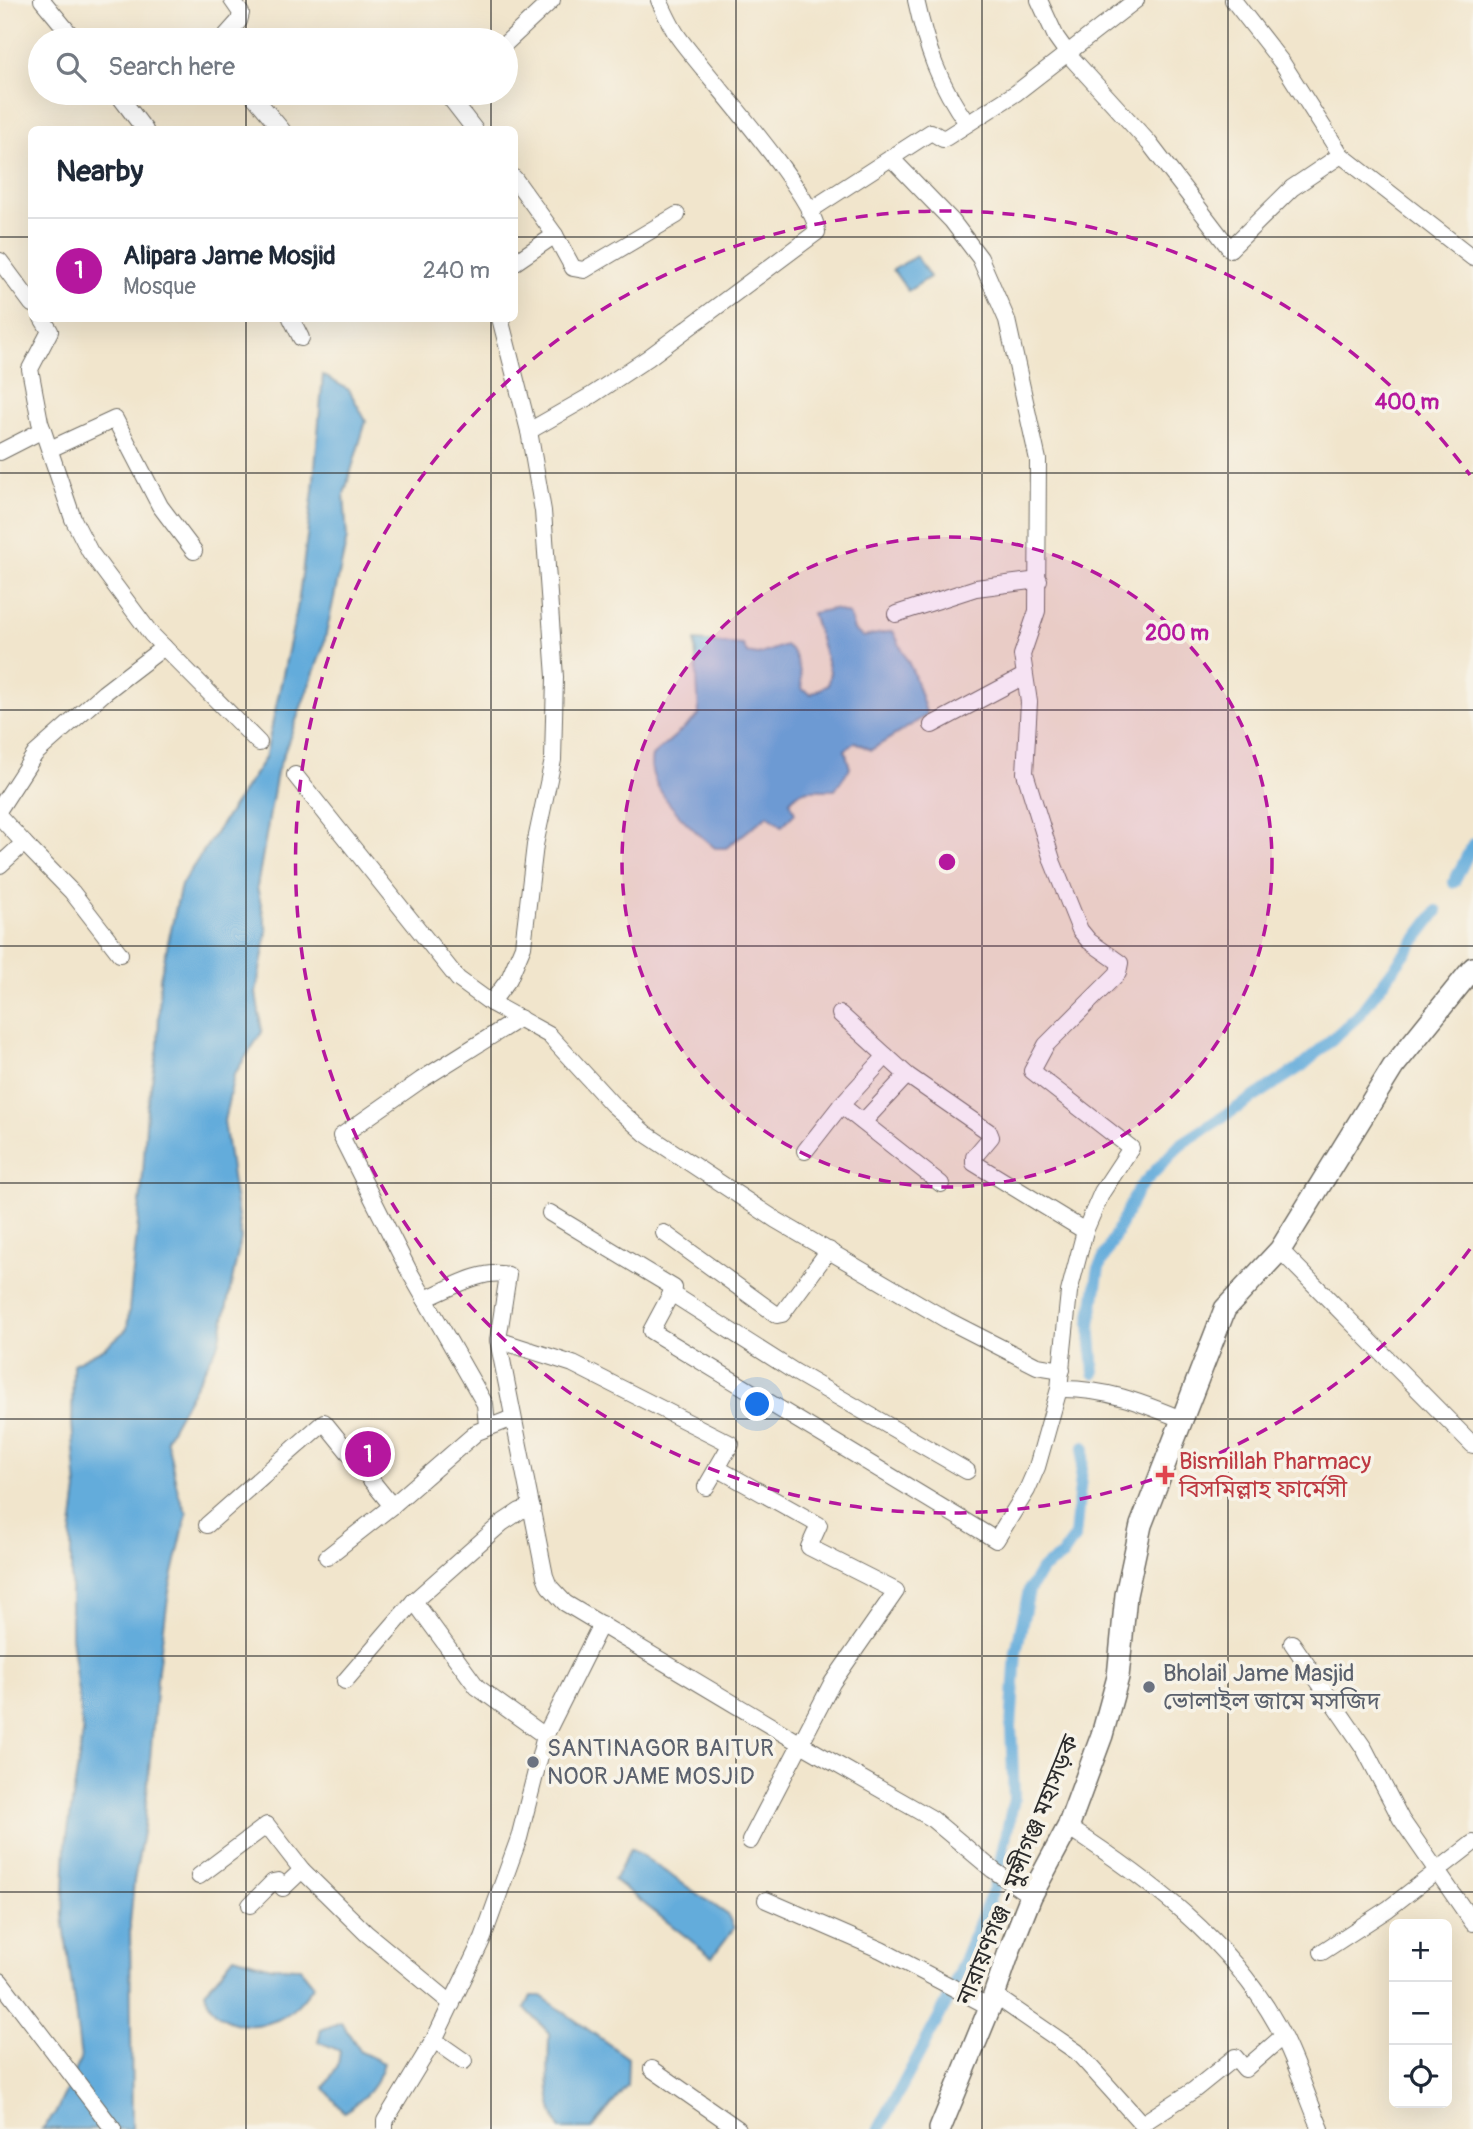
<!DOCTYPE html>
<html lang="en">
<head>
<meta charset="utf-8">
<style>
  :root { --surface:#fff; --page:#f2f2f3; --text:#1f2937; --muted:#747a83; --line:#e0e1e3; --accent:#b5179e }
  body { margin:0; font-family:Pangolin,"Noto Sans Bengali",sans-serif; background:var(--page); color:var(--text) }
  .controls { position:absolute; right:21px; bottom:21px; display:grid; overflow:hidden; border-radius:10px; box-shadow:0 7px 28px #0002 }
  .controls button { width:63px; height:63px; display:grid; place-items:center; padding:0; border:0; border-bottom:2px solid var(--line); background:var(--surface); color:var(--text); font:35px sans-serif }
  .you { position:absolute; left:758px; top:1405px; width:24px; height:24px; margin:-18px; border:5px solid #fff; border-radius:50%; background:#1a73e8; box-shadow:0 0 0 10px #1a73e833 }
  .badge { display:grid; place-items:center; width:46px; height:46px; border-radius:50%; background:var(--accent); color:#fff; font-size:23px; font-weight:700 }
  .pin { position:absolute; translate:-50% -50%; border:4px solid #fff; box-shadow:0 2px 7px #0006 }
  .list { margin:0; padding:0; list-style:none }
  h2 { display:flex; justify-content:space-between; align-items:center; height:91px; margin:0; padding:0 28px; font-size:30px }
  h2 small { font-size:23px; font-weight:400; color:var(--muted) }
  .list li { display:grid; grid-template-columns:46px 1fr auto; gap:21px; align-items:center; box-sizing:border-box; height:105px; padding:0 28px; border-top:2px solid var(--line) }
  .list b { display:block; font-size:26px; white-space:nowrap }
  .list p { margin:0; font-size:23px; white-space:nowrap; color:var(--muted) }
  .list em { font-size:23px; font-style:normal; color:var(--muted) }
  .icon { flex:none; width:38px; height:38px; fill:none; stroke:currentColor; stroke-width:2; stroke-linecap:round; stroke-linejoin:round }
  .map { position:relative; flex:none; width:1473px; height:2129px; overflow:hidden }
  .search { position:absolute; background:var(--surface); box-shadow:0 7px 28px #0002; left:28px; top:28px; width:490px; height:77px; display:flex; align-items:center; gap:18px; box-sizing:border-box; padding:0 24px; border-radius:38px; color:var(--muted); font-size:26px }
  .panel { position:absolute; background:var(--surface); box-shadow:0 7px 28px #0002; left:28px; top:126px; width:490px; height:196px; border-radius:10px }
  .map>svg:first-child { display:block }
  .water { fill:#64acdb; stroke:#486c83; stroke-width:2 }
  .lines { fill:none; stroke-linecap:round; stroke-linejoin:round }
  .canal { stroke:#64acdb; stroke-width:12 }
  .minor-casing { stroke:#706c63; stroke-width:18 }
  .major-casing { stroke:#706c63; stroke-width:24 }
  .minor { stroke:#fff; stroke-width:16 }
  .major { stroke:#fff; stroke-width:21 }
  .grid { fill:none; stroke:#2b2b2b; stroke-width:2; stroke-opacity:0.55 }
  .ring { fill:none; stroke:#b5179e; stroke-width:3.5; stroke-dasharray:12 9 }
  .health-dot { fill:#e0444e; stroke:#f7f3e8; stroke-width:2.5 }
  .worship-dot { fill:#6b7280; stroke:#f7f3e8; stroke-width:2.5 }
  .labels { text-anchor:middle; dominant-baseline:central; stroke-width:7; stroke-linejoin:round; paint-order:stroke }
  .health-label { font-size:24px; fill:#be3a42; stroke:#f7f3e8; text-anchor:start }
  .worship-label { font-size:24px; fill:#5b616d; stroke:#f7f3e8; text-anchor:start }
  .street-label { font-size:24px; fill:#2b2b2b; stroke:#f7f3e8 }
  .centre { fill:#b5179e; stroke:#f7f3e8; stroke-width:3.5 }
  .ring-label { font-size:21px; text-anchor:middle; font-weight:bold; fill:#b5179e; stroke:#f7f3e8; stroke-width:7; stroke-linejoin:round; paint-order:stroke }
</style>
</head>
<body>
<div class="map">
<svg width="1473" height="2129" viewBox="0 0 1473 2129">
  <rect width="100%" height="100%" fill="#f7f3e8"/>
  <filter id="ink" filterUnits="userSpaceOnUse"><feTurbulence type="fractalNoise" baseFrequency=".0143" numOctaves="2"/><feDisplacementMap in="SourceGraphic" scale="14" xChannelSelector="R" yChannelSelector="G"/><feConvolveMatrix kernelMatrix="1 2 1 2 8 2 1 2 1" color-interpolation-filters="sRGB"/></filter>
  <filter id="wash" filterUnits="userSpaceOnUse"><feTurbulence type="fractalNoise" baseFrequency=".00686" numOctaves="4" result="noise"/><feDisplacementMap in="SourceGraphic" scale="28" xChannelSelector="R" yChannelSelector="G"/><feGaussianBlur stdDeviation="1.57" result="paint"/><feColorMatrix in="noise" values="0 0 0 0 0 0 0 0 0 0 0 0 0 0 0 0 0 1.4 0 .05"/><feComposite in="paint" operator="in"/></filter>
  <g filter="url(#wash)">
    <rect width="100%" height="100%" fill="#f1e5cc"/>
    <!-- water -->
    <g class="water">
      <path d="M 916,256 L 930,277 L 908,291 L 893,270 Z"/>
      <path d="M 323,375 L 349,390 L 366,421 L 344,494 L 347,538 L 323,648 L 277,772 L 257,887 L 267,931 L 256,993 L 262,1032 L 234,1075 L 224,1121 L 241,1238 L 219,1343 L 166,1439 C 174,1464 174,1491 187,1513 L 169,1591 L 158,1669 L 144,1827 L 134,1881 L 130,1923 L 132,2129 L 42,2129 L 55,2114 L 81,2059 L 63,1916 L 66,1843 L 83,1733 L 71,1636 L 71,1536 L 77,1490 L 72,1423 L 73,1364 L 105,1348 L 127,1329 L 143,1174 L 147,1108 L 158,1048 L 160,978 L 181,885 L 265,758 L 298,604 L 313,491 Z"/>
      <path d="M 833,609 L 849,614 L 854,630 L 863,637 L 893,631 L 913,672 L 927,715 L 871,750 L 855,742 L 845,750 L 850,768 L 835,790 C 816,791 803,785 790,801 L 795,813 L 782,826 L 768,815 L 726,848 L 715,848 C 693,830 644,788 652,756 L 699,715 L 695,641 L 743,645 L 747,653 L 758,655 L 785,645 C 800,654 800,674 802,689 L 811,694 L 828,685 L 830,671 L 812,613 Z"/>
      <path d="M 631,1848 L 728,1915 L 734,1928 L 712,1957 L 614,1880 Z"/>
      <path d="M 234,1956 L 271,1967 L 300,1968 L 314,1985 C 304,1998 293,2013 277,2020 C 248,2031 213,2025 205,1992 Z"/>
      <path d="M 531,1996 L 541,1996 L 628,2058 L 627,2086 L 592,2129 L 560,2129 C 544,2100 549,2065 549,2033 L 525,2008 Z"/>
      <path d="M 341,2022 L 361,2052 L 384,2063 C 378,2084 363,2101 344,2112 L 324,2088 L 338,2065 L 340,2051 L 318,2041 L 321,2030 Z"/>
    </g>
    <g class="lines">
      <!-- canal -->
      <g class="canal">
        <path d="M 1454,882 L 1473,844"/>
        <path d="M 1094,1373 L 1090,1324 L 1099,1267 L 1139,1188 L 1181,1144 L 1302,1066 L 1358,1016 L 1437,911"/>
        <path d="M 879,2129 L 946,2004 L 994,1888 L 1014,1799 L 1011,1727 L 1016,1652 L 1029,1590 L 1041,1570 L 1062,1556 L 1075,1537 L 1084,1447"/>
      </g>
    </g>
  </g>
  <g filter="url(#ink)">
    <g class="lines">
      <defs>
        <g id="minor">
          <path d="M 42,0 L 75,40"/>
          <path d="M 916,0 C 926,46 939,85 967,123"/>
          <path d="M 1039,0 L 1056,37 L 1068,54 L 1149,143 L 1230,249 L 1292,188 L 1341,155 L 1473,258"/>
          <path d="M 1233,0 L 1283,64 L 1341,155"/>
          <path d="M 222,40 L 239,21 L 241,13 L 232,0"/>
          <path d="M 506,43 L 552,0"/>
          <path d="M 117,93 L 145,130"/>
          <path d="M 251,93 L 282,130"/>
          <path d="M 453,93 L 451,99 L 475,130"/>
          <path d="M 514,178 L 555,235 L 573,268 L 584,270 L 677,215"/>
          <path d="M 809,211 L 931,132 L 943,139 L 947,137 L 1016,93 L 1136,0"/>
          <path d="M 0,261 L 32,304"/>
          <path d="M 514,263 L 555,235"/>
          <path d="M 42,318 L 50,331 L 30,369 L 40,422 L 73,519 L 90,552 L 151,634 L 259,743"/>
          <path d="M 291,318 L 301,338"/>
          <path d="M 529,431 L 592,395 L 648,358 L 817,232 C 816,196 705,74 679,38 C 671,27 665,13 659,0"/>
          <path d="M 50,449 L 115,419 L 160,506 L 194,551"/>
          <path d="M 0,452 L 43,430"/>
          <path d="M 896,614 L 976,588 L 1039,580"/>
          <path d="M 932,725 L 1024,676"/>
          <path d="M 295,775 L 458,979 L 491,1003 L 549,1035 L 612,1104 L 646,1134 L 776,1220 L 947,1320 L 1037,1366 L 1062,1370"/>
          <path d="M 0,808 L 35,754 L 104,693 L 164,647"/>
          <path d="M 0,817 L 24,843 L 0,865"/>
          <path d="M 24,843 L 72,892 L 120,954"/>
          <path d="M 491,1003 L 509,979 L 523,946 L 535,845 L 553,760 L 555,677 L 543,511 L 529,431 L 500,318"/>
          <path d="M 840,1014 L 907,1075 L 989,1132 L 991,1137 L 974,1157 L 974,1163 L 1085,1231"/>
          <path d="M 886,1056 L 841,1105 L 941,1184"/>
          <path d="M 863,1122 L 907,1075"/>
          <path d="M 805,1151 L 841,1105"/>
          <path d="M 550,1213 L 674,1288 L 651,1331 L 996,1540 L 1027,1490 L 1037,1467 L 1059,1389 L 1069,1292 L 1085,1231 L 1102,1192 L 1131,1148 L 1032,1071 L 1046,1045 L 1118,973 L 1120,963 L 1089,941 L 1080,930 L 1053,863 L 1025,773 L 1029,702 L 1022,655 L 1037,611 L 1038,460 L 1007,320 L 980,258 L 952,221 L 891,158"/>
          <path d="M 664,1233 L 777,1315 L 782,1314 L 829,1250"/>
          <path d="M 1280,1250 L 1473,1445"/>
          <path d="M 671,1293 L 795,1372 L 967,1471"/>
          <path d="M 425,1299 C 449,1289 483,1268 508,1275 L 498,1340 L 545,1576 L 549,1586 L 565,1603 L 801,1744 L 931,1818 L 993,1870 L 1031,1896"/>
          <path d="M 498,1340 L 573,1364 L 731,1444 L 706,1487"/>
          <path d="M 1059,1389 C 1104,1388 1140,1402 1181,1419"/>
          <path d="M 487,1426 L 485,1404 L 409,1271 L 341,1136 L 421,1080 L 520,1018"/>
          <path d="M 717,1468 L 819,1525 L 809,1547 L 896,1591 L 832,1683 L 750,1841"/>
          <path d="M 207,1525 L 324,1422 L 392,1506 L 477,1432 L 513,1418"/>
          <path d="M 327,1557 L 392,1506"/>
          <path d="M 414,1601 L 477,1687 L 545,1736"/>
          <path d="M 1292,1643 L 1364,1748 L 1401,1819 L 1473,1923"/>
          <path d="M 345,1681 L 414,1601 L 502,1523 L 520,1511 L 532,1508"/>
          <path d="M 1068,1827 C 1148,1879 1230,1940 1277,2025 C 1295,2057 1306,2095 1321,2129"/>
          <path d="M 199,1876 L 267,1825 L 302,1870 L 366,1933 L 452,2004"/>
          <path d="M 766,1900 L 881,1950 L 990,2007"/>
          <path d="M 250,1905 L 273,1882 L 278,1881 L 283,1888 L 302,1870"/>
          <path d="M 1322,1952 L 1388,1909 L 1473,1843"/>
          <path d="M 0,1981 L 113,2129"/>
          <path d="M 994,1995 L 1077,2052 L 1142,2124 L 1194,2090 L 1235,2057 L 1245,2069 L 1282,2037"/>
          <path d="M 434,2040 L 464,2061"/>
          <path d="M 652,2069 L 738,2129"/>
          <path d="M 385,2129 L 385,2121 L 434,2040 L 483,1938 L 519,1838 L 545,1736 L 601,1624"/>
        </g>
        <path id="major" d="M 940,2129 L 990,2007 L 1010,1949 L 1031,1896 L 1068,1827 L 1102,1735 L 1118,1677 L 1126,1595 L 1141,1525 L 1225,1309 L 1280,1250 L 1393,1067 L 1473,968"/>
      </defs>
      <!-- minor casing -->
      <use href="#minor" class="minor-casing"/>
      <!-- major casing -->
      <use href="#major" class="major-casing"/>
      <!-- minor -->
      <use href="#minor" class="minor"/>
      <!-- major -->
      <use href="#major" class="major"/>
    </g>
  </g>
  <!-- grid -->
  <path class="grid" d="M 246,0 L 246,40M 491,0 L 491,40M 736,0 L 736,2129M 982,0 L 982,2129M 1228,0 L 1228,2129M 246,93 L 246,130M 491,93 L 491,130M 0,237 L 32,237M 514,237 L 1473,237M 246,318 L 246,2129M 491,318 L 491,2129M 0,473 L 1473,473M 0,710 L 1473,710M 0,946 L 1473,946M 0,1183 L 1473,1183M 0,1419 L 1473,1419M 0,1656 L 1473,1656M 0,1892 L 1473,1892"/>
  <!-- distance rings -->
  <circle cx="947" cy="862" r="325" fill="#b5179e" fill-opacity=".12"/>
  <g class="ring">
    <circle cx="947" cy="862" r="325"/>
    <path d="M1470 1249A651 651 0 1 1 1470 475"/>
  </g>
  <!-- markers -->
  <path class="health-dot" d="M1161.5 1464.5h7v7h7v7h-7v7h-7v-7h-7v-7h7z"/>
  <g class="worship-dot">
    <circle cx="1149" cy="1687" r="7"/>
    <circle cx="533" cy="1762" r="7"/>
  </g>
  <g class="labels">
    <!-- health labels -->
    <g class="health-label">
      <text x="1179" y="1461">Bismillah Pharmacy<tspan x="1179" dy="28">বিসমিল্লাহ ফার্মেসী</tspan></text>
    </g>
    <!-- worship labels -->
    <g class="worship-label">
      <text x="1163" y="1673">Bholail Jame Masjid<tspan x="1163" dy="28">ভোলাইল জামে মসজিদ</tspan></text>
      <text x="547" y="1748">SANTINAGOR BAITUR<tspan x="547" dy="28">NOOR JAME MOSJID</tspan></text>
    </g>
    <!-- street labels -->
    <g class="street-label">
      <text transform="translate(1018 1870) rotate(-68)">নারায়ণগঞ্জ - মুন্সীগঞ্জ মহাসড়ক</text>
    </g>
  </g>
  <circle cx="947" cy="862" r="10" class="centre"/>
  <g class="ring-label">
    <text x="1407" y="409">400 m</text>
    <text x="1177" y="640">200 m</text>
  </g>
</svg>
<div class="controls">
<button>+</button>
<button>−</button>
<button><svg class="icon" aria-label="locate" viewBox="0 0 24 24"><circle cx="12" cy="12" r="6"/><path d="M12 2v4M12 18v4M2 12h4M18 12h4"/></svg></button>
</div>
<div class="you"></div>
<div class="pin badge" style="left:368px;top:1454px">1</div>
<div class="search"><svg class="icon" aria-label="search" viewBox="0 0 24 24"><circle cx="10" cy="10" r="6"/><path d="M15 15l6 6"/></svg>Search here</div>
<section class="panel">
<h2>Nearby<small></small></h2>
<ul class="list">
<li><span class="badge">1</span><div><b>Alipara Jame Mosjid</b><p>Mosque</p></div><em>240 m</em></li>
</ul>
</section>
</div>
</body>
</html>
